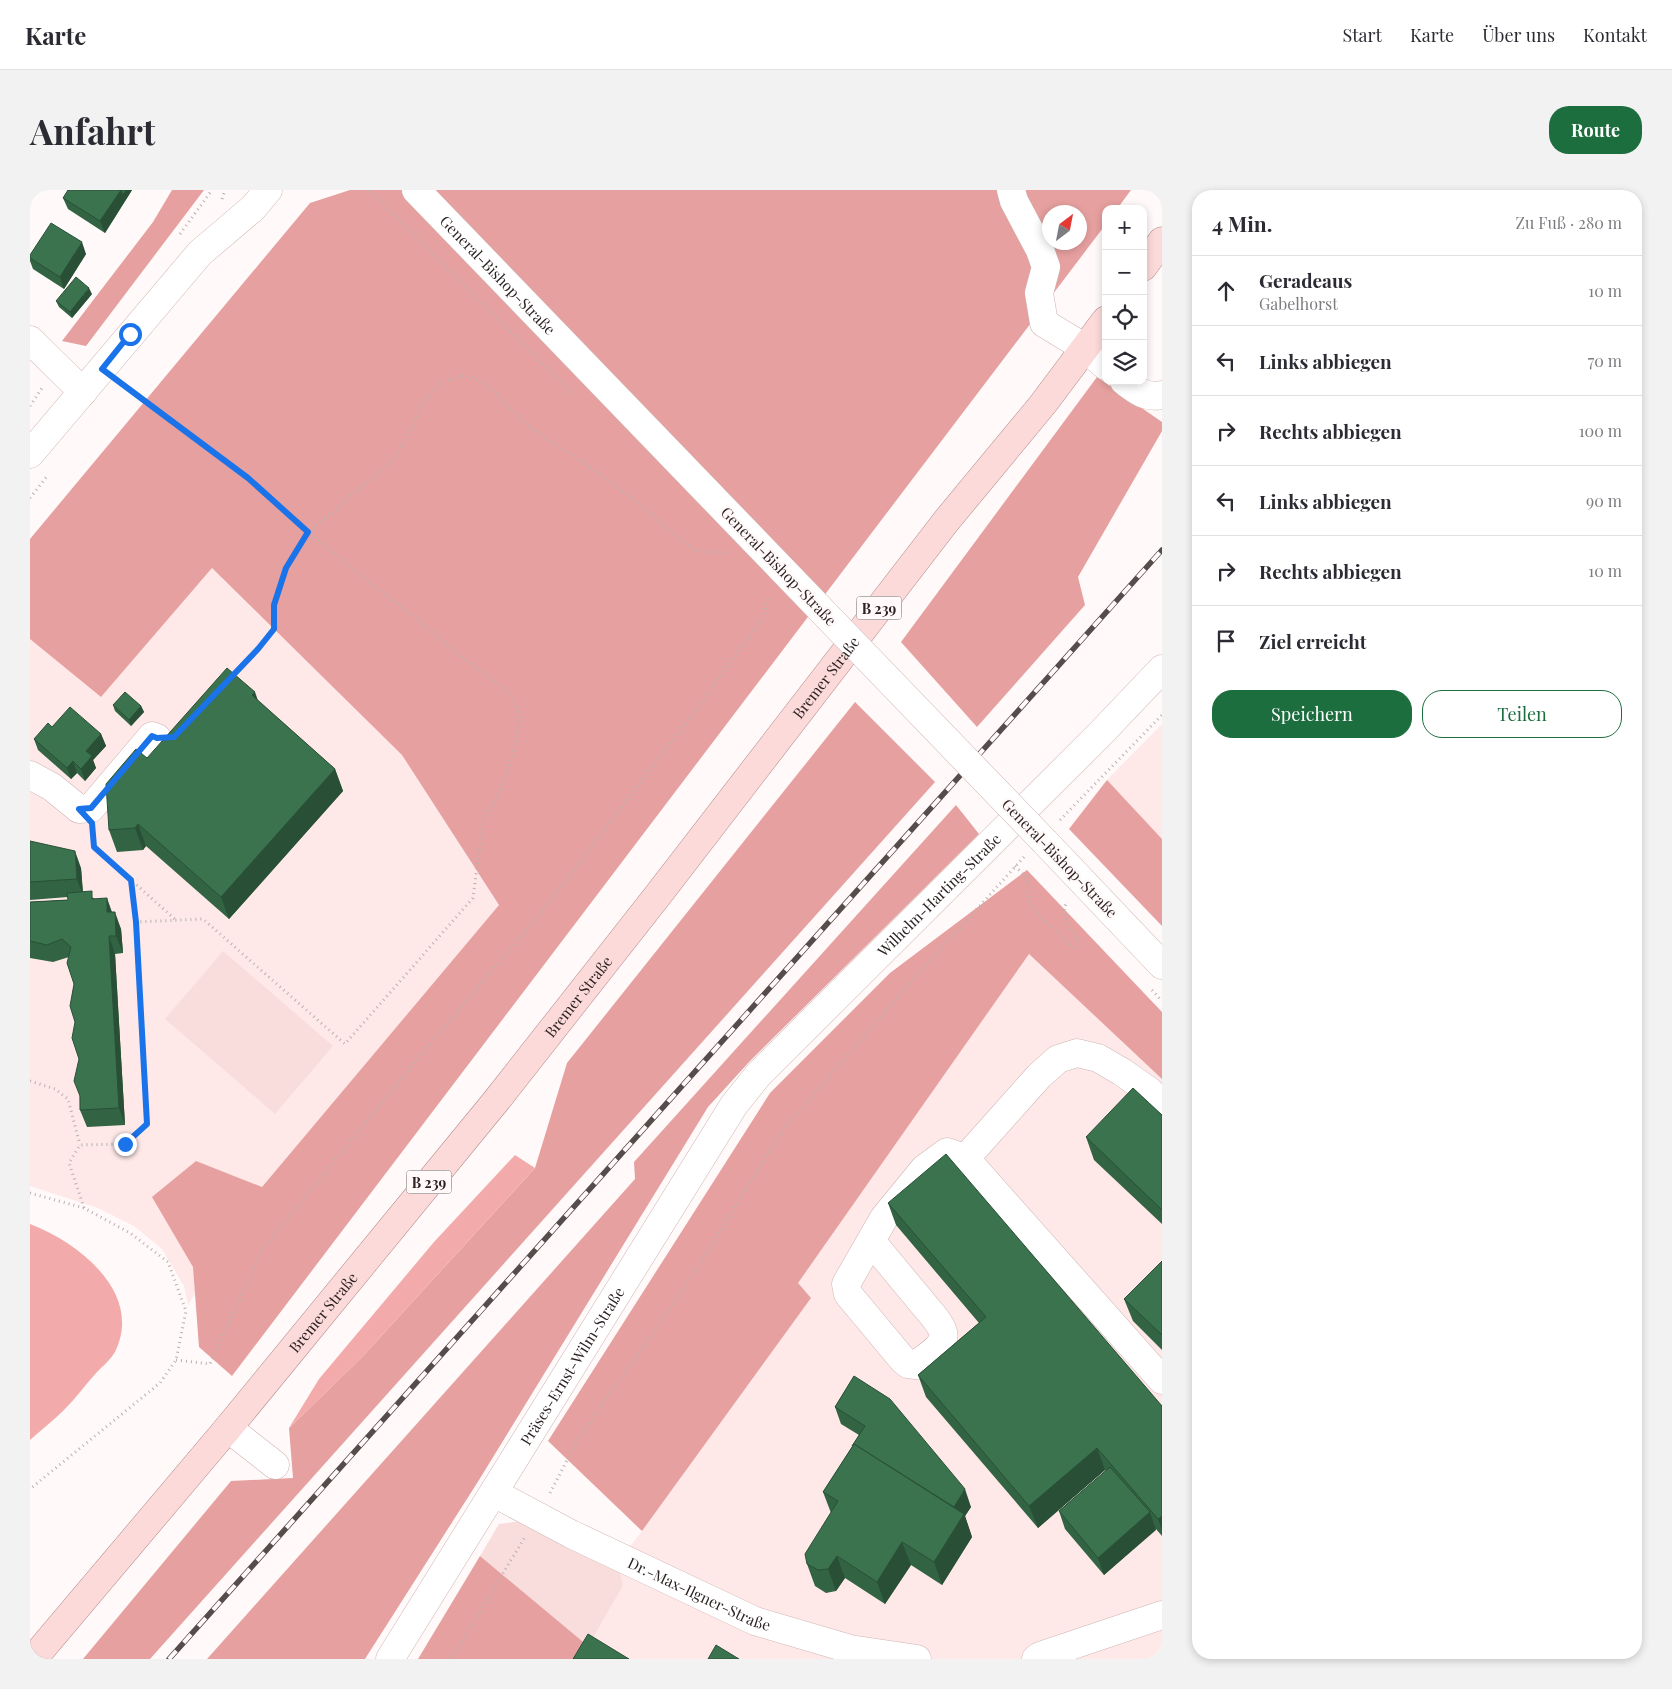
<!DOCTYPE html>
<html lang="de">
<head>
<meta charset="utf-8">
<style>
  :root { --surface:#fff; --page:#f2f2f3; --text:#2b2b33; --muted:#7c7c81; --line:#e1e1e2; --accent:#1c6e3f }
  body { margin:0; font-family:"Playfair Display",serif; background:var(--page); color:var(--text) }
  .controls { position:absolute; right:15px; top:15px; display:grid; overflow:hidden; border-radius:10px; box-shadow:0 2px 8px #0003 }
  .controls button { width:45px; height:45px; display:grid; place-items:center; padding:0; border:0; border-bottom:1px solid var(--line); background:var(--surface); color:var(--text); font:25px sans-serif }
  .compass { position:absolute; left:1012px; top:15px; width:45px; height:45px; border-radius:50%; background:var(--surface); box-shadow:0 2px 8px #0003; rotate:32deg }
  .stop { position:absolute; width:15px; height:15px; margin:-11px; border:4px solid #1a73e8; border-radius:50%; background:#fff }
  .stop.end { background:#1a73e8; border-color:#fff; box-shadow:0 1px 5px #0008 }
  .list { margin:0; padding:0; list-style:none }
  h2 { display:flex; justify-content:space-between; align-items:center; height:65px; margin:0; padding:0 20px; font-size:21px }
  h2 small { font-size:16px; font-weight:400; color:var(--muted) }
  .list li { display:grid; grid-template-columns:32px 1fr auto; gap:15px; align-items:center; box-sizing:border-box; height:70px; padding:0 20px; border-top:1px solid var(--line) }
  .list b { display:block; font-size:19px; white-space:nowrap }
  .list p { margin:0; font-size:16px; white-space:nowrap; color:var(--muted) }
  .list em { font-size:16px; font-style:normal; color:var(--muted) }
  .actions { display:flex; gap:10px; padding:15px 20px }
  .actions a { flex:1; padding:11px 0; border:1px solid var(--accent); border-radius:20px; text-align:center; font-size:18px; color:var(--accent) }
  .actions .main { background:var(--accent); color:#fff }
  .icon { flex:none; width:28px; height:28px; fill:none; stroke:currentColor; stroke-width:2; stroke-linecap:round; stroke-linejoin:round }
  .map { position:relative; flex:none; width:1132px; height:1469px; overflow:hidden; border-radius:20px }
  header { display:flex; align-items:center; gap:30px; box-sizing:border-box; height:70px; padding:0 25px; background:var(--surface); border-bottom:1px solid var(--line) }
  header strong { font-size:24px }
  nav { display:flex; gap:28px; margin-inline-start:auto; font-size:18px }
  .intro { display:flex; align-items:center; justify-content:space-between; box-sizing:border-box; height:120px; padding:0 30px }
  h1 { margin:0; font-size:35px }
  .button { padding:12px 22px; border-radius:20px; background:var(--accent); color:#fff; font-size:18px; font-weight:700 }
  main { display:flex; gap:30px; padding:0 30px }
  aside { flex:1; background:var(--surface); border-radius:20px; box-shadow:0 2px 8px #0003 }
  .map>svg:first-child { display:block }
  .built { fill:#fee8e8 }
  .green { fill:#f9dddd }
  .forest { fill:#e6a09f; fill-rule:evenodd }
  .water { fill:#f2abaa }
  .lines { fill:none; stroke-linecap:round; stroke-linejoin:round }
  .minor-casing { stroke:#cfb5b4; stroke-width:29 }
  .major-casing { stroke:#b28989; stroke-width:29 }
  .path { stroke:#b8b1b1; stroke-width:3; stroke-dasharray:1 4; stroke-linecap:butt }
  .minor { stroke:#fff; stroke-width:28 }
  .major { stroke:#fcdad9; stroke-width:28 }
  .rail-casing { stroke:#554c4c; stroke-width:5.5 }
  .rail { stroke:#fff9f9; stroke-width:4; stroke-dasharray:11; stroke-linecap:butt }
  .minor-bridge-casing { stroke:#cfb5b4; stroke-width:29; stroke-linecap:butt }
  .minor-bridge { stroke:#fff; stroke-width:28 }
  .wall { fill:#326343 }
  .shaded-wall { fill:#295037 }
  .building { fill:#3a734e; stroke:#295037 }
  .route { stroke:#1a73e8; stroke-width:6 }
  .labels { text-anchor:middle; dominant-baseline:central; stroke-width:5; stroke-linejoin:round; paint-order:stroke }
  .shield { fill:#fff9f9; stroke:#6b6262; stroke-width:1 }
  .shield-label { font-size:14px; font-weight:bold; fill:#2c2222 }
  .street-label { font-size:15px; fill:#2c2222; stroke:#fff9f9 }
</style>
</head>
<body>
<header>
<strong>Karte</strong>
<nav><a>Start</a><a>Karte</a><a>Über uns</a><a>Kontakt</a></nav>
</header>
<div class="intro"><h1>Anfahrt</h1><a class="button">Route</a></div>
<main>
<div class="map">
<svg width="1132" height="1469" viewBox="0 0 1132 1469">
  <rect width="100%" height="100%" fill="#fff9f9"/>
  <!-- built -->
  <g class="built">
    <path d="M 182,378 L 372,565 L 469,715 L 232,997 L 158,1115 L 154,1096 L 132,1059 L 104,1036 L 68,1018 L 0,996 L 0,449 L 71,507 Z"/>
    <path d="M 1132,534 L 1132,649 L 1077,590 Z"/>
    <path d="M 999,764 L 1132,889 L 1132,1469 L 550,1469 L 593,1396 L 588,1372 L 612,1341 L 781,1108 L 767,1093 Z"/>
  </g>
  <!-- green -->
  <g class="green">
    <path d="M 193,761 L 303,856 L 245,924 L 135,829 Z"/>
    <path d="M 490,1331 L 588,1372 L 593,1396 L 558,1456 L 450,1366 L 469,1334 Z"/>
  </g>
  <!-- forest -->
  <g class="forest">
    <path d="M 142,0 L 174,0 L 56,156 L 32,151 L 123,32 Z"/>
    <path d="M 320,0 L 1101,0 L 1087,19 L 1076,19 L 1076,34 L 202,1186 L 169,1157 L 163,1077 L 122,1007 L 166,971 L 232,997 L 469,715 L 372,565 L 182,378 L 71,507 L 0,449 L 0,349 L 280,13 ZM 1019,22 L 1050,22 L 1050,52 L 1019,52 Z"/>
    <path d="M 1067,187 L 1132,232 L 1132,241 L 1048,387 L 1055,415 L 947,537 L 871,452 Z"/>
    <path d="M 825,512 L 905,592 L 120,1469 L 53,1469 L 201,1291 L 263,1288 L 259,1238 L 332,1167 L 505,978 L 537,873 Z"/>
    <path d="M 1077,590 L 1132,649 L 1132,736 L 1039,639 Z"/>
    <path d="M 926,615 L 949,644 L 720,871 L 678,917 L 449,1290 L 335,1469 L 177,1469 L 605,989 L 604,972 Z"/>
    <path d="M 997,680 L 1132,822 L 1132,889 L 999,764 L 768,1093 L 781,1108 L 612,1341 L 518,1251 L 740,903 L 860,783 Z"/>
    <path d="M 450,1366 L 558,1456 L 550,1469 L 388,1469 Z"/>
  </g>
  <!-- water -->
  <g class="water">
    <path d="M 485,965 L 505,978 L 332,1167 L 259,1238 L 289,1189 L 404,1052 Z"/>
    <path d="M 0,1034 C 48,1052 114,1103 85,1162 C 81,1169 73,1176 67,1182 C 56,1194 46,1208 34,1220 C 24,1230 11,1240 0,1250 Z"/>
  </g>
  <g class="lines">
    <defs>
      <g id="minor">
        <path id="s1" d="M 386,0 L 797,426"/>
        <path d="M 981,0 L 984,11 L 1010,60 L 1016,77 L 1009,103 L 1014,133 L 1055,158 L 1076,176"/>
        <path d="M 0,150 L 53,202"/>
        <path d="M 1094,191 C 1107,201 1115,208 1132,205"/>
        <path d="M 0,264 L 170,63 L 223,18 L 238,0"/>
        <path d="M 0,585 L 22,597 L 49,619 L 61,618 L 122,546 L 127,548"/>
        <path d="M 1015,652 L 1132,775"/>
        <path d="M 935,969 L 1009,886 L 1028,869 L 1047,863 L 1068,868 L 1092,882 L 1119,901 L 1132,914"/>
        <path d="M 841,1051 L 905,1128 C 908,1132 912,1138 913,1142 C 917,1156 895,1167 886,1175 L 878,1174 L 873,1170 L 818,1104 L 816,1094 L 854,1028 L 894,979 L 917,962 L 935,968 L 1132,1190"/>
        <path d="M 198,1238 L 245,1275"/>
        <path id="s2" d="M 464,1303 L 541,1344 L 725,1431 L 820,1459 L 887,1469"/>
        <path id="s3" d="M 360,1469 L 704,915 L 728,885 L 1072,542 L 1132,479"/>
        <path d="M 1006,1469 L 1010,1466 L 1132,1425"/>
      </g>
      <g id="major">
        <path d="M 1113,77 L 1132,51"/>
        <path id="s4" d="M 3,1469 L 198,1238 L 466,911 L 628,705 L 917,330 L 1013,214 L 1076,130"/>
      </g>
    </defs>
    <!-- minor casing -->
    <use href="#minor" class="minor-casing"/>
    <!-- major casing -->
    <use href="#major" class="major-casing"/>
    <!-- path -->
    <g class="path">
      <path d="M 339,0 L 542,203"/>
      <path d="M 192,9 L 195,0"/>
      <path d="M 150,44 L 182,0"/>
      <path d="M 92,194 L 218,288 L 278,343 L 256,378 L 244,415 L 244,439 L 228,459 L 202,486"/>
      <path d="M 0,216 L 12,198"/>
      <path d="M 0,308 L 18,285"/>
      <path d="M 1030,630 L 1132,525"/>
      <path d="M 63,644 L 64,657 L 147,731"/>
      <path d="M 985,676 L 996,687 L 998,693 L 1000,714 L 1010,727 L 1043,756 L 1048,758 L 1049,753 L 1037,732 L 1034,719 L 1036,714"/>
      <path d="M 101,691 L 106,732"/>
      <path d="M 1122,800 L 1132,811"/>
      <path d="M 0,891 L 25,899 L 38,909 L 50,955"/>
      <path d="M 0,1003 L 54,1018 L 100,1043 L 138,1072 L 156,1121 L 146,1170 L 130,1193 L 0,1299"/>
      <path d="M 54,1018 L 39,973 L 50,955 L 95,954 L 117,934 L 106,732 L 173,729 L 315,854 L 443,708 L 453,631 L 472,598 L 483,564 L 490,529 L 482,506 L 278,343 L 363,270 L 379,245 L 391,216 L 411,192 L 436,185 L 455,193 L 498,236 L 582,292 L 665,361 L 699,363"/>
      <path d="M 146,1170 L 180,1174 L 232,1060 L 399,855 L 506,729 L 673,511 L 733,427 L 739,405"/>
      <path d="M 520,1303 L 547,1251 L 665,1082 L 753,940 L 880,793 L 994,667"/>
      <path d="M 421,1469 L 495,1347"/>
    </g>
    <!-- minor -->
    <use href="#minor" class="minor"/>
    <!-- major -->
    <use href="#major" class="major"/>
    <defs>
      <path id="rail" d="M 139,1469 L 1132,360"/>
    </defs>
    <!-- rail casing -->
    <use href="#rail" class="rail-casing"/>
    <!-- rail -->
    <use href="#rail" class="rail"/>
    <defs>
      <path id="minor-bridge" d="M 797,426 L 1015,652"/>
    </defs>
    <!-- minor-bridge casing -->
    <use href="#minor-bridge" class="minor-bridge-casing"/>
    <!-- minor-bridge -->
    <use href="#minor-bridge" class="minor-bridge"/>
  </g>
  <!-- wall -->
  <g class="wall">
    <path d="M 102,0 L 75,43 L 38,19 L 33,8 Z"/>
    <path d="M 56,64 L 34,99 L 3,79 L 0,71 L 0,65 Z"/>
    <path d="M 62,104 L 42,128 L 29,117 L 26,111 Z"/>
    <path d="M 227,510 L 305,579 L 313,601 L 199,729 L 116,656 L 113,660 L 87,662 L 79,640 L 117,568 Z"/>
    <path d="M 83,515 L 111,516 L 114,522 L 101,536 L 85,521 Z"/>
    <path d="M 22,537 L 71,544 L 76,556 L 63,570 L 66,578 L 55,591 L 47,583 L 41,589 L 8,560 L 4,549 Z"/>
    <path d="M 0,651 L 51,678 L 53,702 L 65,709 L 82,722 L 91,739 L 93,763 L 85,764 L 95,935 L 57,937 L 50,920 L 49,869 L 45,832 L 44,794 L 39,767 L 23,772 L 0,768 L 0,712 L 38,710 L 38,707 L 0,710 Z"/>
    <path d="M 1132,925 L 1132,1034 L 1064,970 L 1056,947 Z"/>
    <path d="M 858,1013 L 1132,1216 L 1132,1346 L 1126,1339 L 1074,1385 L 1035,1339 L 1029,1321 L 1076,1281 L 1075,1280 L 1008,1338 L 896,1207 L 888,1185 L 949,1133 L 866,1035 Z"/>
    <path d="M 1132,1071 L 1132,1160 L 1103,1131 L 1094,1109 Z"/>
    <path d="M 824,1186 L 941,1317 L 935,1326 L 942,1347 L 912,1395 L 881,1375 L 855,1414 L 815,1388 L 806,1401 L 796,1403 L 785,1396 L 777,1374 L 801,1323 L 793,1302 L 822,1257 L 829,1245 L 811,1234 L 805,1217 Z"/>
  </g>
  <!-- shaded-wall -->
  <g class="shaded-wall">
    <path d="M 91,0 L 102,0 L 75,43 L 70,31 Z"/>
    <path d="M 52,52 L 56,64 L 34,99 L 30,87 Z"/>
    <path d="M 59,98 L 62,104 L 42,128 L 40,122 Z"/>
    <path d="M 225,502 L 233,525 L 222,505 Z"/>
    <path d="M 111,516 L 114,522 L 101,536 L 99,530 Z"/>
    <path d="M 71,544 L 76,556 L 63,570 L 66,578 L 55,591 L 51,579 L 56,561 Z"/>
    <path d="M 43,571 L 47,583 L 41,589 L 37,578 Z"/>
    <path d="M 305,579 L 313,601 L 199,729 L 191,707 Z"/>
    <path d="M 108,634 L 116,656 L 113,660 L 105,638 Z"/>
    <path d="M 45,661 L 51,678 L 53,706 L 47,689 Z"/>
    <path d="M 77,708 L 83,725 L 77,722 Z"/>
    <path d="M 85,722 L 91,739 L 93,763 L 86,746 Z"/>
    <path d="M 79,746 L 85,764 L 95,935 L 89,918 Z"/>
    <path d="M 1067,1258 L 1075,1280 L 1008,1338 L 999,1316 Z"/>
    <path d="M 935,1299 L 941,1317 L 935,1326 L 942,1347 L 912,1395 L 904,1372 L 922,1320 Z"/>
    <path d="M 1120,1322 L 1126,1340 L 1074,1385 L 1068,1368 Z"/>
    <path d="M 1132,1326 L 1132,1340 L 1128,1329 Z"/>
    <path d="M 872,1352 L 881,1375 L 855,1414 L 847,1392 Z"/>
    <path d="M 807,1366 L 815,1388 L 806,1401 L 798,1379 Z"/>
  </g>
  <!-- building -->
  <g class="building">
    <path d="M 38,0 L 91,0 L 70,31 L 33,8 Z"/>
    <path d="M 91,0 L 96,0 L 93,5 Z"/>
    <path d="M 21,33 L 52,52 L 30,87 L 0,68 L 0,65 Z"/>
    <path d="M 46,87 L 59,98 L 40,122 L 26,111 Z"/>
    <path d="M 197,478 L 225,502 L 222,505 L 305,579 L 191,707 L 108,634 L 105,638 L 79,640 L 76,594 L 106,559 L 117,568 Z"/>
    <path d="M 95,502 L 111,516 L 99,530 L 83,515 Z"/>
    <path d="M 40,517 L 71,544 L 56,561 L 62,566 L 51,579 L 43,571 L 37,578 L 4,549 L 18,533 L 22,537 Z"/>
    <path d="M 0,651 L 45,661 L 47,689 L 0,692 Z"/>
    <path d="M 62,701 L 62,709 L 77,708 L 77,722 L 85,722 L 86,746 L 79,746 L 89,918 L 50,920 L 50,906 L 44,891 L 49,869 L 42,848 L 45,832 L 40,816 L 44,794 L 37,773 L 41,757 L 32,749 L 17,755 L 0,751 L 0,712 L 38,710 L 37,703 Z"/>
    <path d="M 1103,898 L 1132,925 L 1132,1020 L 1056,947 Z"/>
    <path d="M 916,964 L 1132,1216 L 1132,1326 L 1128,1329 L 1067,1258 L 999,1316 L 888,1185 L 956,1127 L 858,1013 Z"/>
    <path d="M 1132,1071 L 1132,1145 L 1094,1109 Z"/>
    <path d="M 824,1186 L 860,1209 L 935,1299 L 924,1317 L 824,1254 L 822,1256 L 835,1236 L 805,1217 Z"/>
    <path d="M 824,1254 L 934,1324 L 904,1372 L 872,1352 L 847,1392 L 807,1366 L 798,1379 L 788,1380 L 777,1374 L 775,1364 L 808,1311 L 793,1302 Z"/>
    <path d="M 1080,1277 L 1120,1322 L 1068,1368 L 1029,1321 Z"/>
    <path d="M 558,1444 L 599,1469 L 543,1469 Z"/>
    <path d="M 686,1455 L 709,1469 L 678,1469 Z"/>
  </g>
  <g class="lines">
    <!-- route -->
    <path class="route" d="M 95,954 L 117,934 L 106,732 L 101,690 L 64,657 L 62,633 L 49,619 L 61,618 L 122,546 L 127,548 L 144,547 L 228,459 L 244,439 L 244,415 L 256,378 L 278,342 L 218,288 L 72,179 L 100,144"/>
  </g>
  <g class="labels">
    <!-- shield labels -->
    <g class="shield">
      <rect x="826.5" y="406.5" width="45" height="23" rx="4"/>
      <rect x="376.5" y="980.5" width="45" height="23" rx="4"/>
    </g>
    <g class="shield-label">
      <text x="849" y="418">B 239</text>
      <text x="399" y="992">B 239</text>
    </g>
    <!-- street labels -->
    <g class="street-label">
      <text stroke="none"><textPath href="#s1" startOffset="118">General-Bishop-Straße</textPath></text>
      <text transform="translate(749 376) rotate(46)">General-Bishop-Straße</text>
      <text stroke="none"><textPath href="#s4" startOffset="1262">Bremer Straße</textPath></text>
      <text transform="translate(1030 668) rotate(46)">General-Bishop-Straße</text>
      <text stroke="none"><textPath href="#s3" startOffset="946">Wilhelm-Harting-Straße</textPath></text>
      <text stroke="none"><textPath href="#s4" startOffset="858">Bremer Straße</textPath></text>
      <text stroke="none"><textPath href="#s4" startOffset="452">Bremer Straße</textPath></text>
      <text stroke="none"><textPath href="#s3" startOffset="345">Präses-Ernst-Wilm-Straße</textPath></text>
      <text stroke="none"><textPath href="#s2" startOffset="229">Dr.-Max-Ilgner-Straße</textPath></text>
    </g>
  </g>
</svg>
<div class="controls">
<button>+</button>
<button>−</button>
<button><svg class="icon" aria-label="locate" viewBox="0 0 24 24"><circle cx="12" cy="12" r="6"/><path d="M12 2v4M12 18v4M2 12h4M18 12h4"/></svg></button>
<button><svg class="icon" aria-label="layers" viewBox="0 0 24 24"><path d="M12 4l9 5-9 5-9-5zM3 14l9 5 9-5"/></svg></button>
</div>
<svg class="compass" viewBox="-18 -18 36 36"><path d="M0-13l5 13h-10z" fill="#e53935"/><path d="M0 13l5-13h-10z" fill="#7c7c81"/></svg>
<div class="stop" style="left:100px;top:144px"></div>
<div class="stop end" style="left:95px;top:954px"></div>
</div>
<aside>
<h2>4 Min.<small>Zu Fuß · 280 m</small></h2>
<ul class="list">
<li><svg class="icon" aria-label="ahead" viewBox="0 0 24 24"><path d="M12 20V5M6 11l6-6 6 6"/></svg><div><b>Geradeaus</b><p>Gabelhorst</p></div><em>10 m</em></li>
<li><svg class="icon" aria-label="left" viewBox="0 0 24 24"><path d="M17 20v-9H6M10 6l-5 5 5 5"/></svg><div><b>Links abbiegen</b></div><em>70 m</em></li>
<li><svg class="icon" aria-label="right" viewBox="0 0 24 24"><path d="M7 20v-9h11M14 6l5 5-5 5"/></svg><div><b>Rechts abbiegen</b></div><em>100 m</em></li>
<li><svg class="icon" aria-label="left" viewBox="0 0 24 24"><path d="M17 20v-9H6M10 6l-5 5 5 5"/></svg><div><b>Links abbiegen</b></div><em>90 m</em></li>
<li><svg class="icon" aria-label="right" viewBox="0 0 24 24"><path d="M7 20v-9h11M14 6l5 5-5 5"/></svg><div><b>Rechts abbiegen</b></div><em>10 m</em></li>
<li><svg class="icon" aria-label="arrive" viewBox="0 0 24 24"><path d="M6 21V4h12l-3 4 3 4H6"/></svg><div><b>Ziel erreicht</b></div></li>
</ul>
<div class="actions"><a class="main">Speichern</a><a>Teilen</a></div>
</aside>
</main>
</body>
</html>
